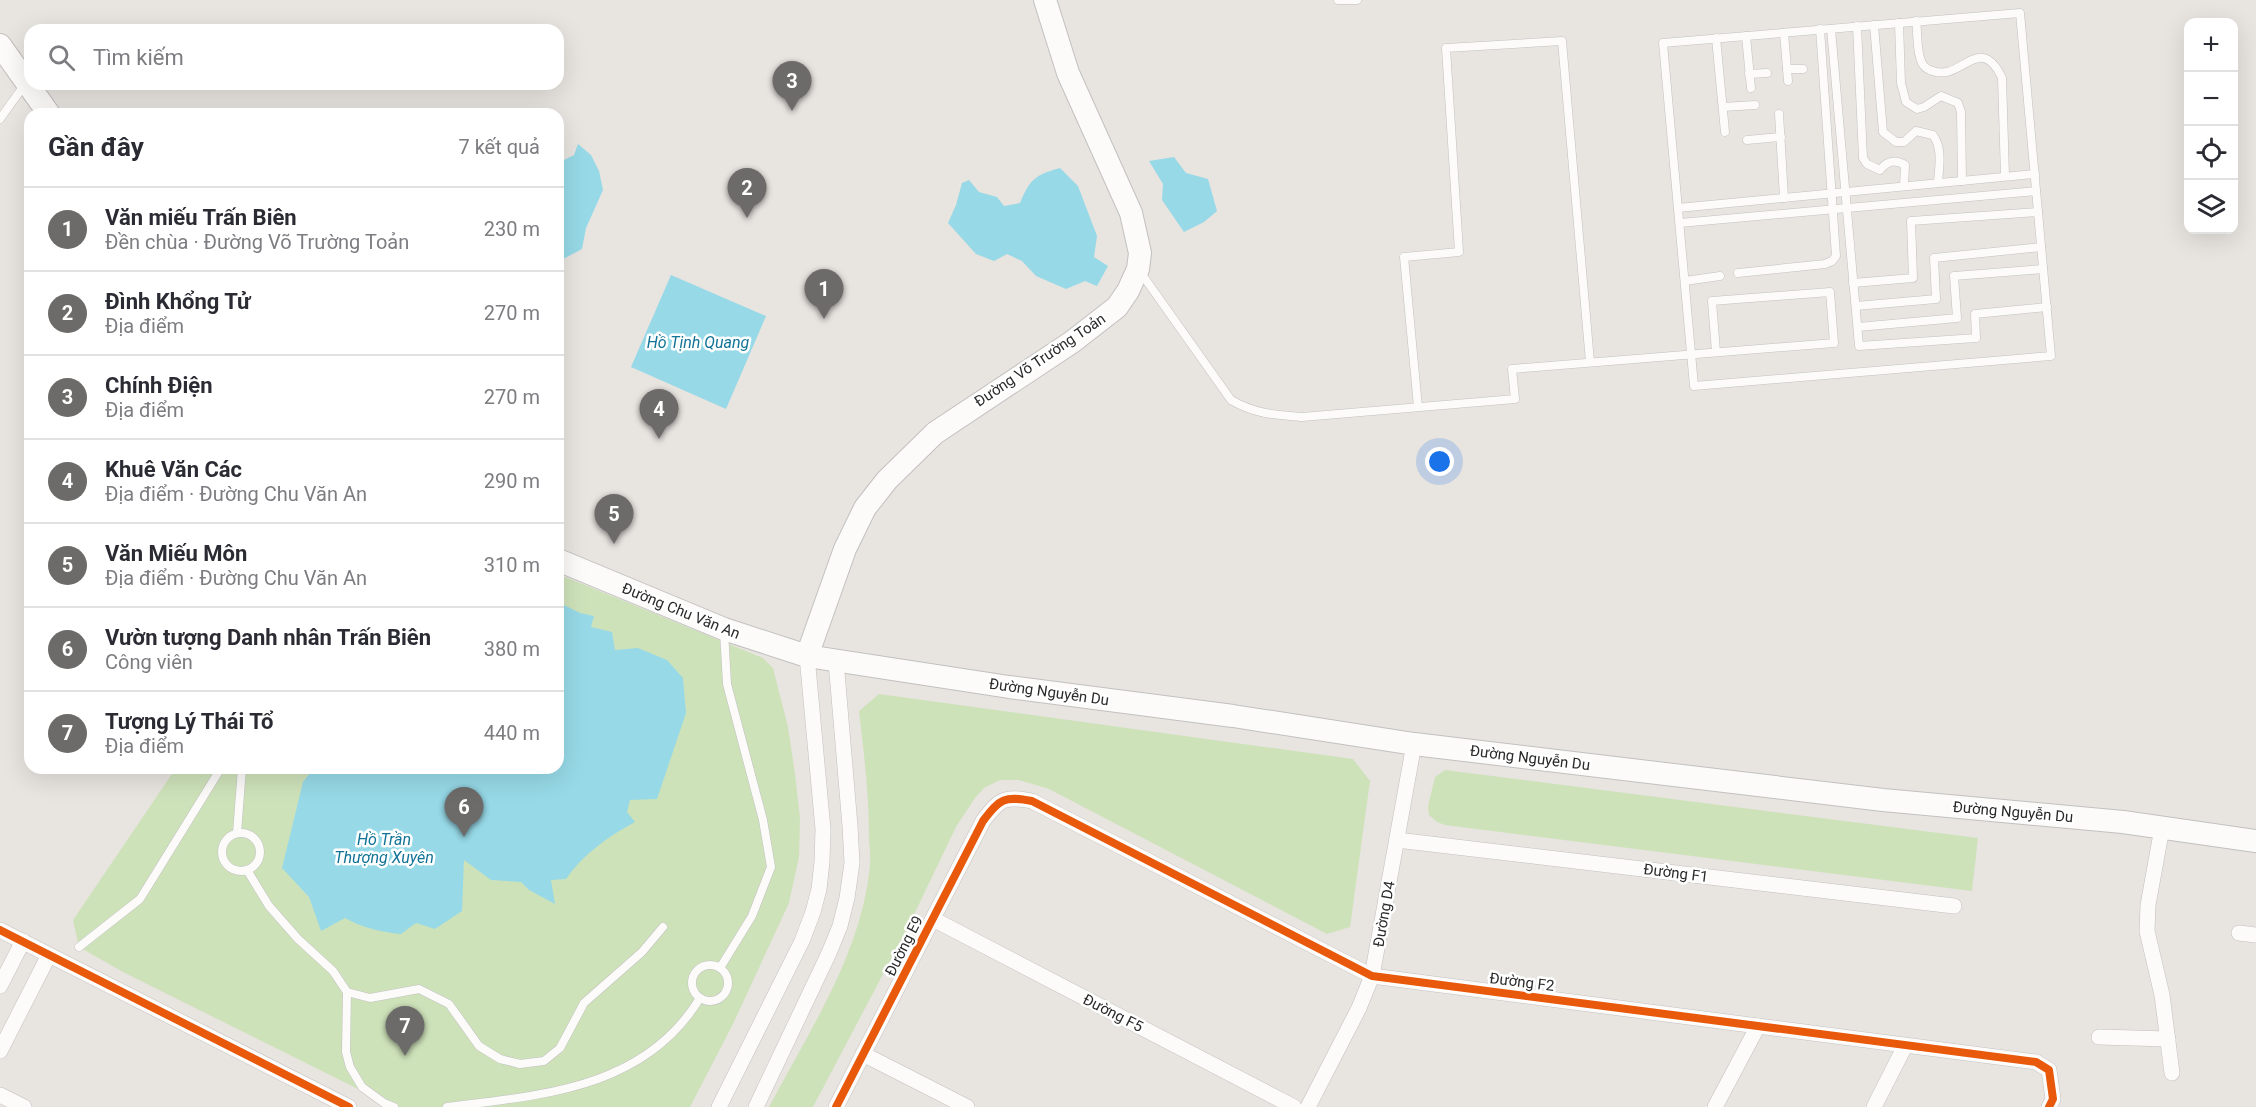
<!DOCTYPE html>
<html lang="vi">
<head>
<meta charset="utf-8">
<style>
  :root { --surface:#fff; --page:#f7f7f7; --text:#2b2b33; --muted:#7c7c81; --line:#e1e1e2; --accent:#6c6b6a }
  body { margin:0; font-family:Roboto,sans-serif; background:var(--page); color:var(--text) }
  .controls { position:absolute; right:18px; top:18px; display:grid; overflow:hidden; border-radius:12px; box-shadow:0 6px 24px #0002 }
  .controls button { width:54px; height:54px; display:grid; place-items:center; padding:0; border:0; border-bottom:2px solid var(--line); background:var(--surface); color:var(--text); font:30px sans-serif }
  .you { position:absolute; left:1440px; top:462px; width:21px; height:21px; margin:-15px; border:4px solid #fff; border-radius:50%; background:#1a73e8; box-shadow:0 0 0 9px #1a73e833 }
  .badge { display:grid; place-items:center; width:39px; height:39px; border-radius:50%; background:var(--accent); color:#fff; font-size:20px; font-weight:700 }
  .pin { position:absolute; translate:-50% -50px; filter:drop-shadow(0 2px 3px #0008) }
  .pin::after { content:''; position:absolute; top:32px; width:21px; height:18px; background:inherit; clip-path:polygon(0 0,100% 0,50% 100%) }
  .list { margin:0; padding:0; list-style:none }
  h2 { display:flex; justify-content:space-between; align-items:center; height:78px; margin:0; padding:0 24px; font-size:26px }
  h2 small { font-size:20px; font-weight:400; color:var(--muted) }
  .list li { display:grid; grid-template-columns:39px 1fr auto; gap:18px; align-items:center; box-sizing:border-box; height:84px; padding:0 24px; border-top:2px solid var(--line) }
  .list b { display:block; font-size:22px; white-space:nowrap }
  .list p { margin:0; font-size:20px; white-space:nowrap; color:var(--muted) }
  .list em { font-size:20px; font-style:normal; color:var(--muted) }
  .icon { flex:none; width:33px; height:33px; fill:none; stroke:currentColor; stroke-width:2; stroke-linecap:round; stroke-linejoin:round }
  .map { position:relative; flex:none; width:2256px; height:1107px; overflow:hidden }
  .search { position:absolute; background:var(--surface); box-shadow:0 6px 24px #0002; left:24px; top:24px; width:540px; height:66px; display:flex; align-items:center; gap:15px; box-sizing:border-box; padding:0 21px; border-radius:18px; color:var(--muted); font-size:22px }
  .panel { position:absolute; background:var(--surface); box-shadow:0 6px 24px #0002; left:24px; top:108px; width:540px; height:666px; border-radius:18px }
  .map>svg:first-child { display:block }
  .green { fill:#cee2ba }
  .water { fill:#97d9e7 }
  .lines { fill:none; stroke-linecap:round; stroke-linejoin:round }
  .service-casing { stroke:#c2c1c1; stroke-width:9 }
  .minor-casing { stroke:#c2c1c1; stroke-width:16 }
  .secondary-casing { stroke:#c2c1c1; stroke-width:24 }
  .service { stroke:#fcfbfa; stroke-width:8 }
  .minor { stroke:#fcfbfa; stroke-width:15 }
  .secondary { stroke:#fcfbfa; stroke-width:22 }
  .cycleway-casing { stroke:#fff; stroke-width:11 }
  .cycleway { stroke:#e8590c; stroke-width:8 }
  .labels { text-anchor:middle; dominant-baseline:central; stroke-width:5; stroke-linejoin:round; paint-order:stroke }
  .street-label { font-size:15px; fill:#2a2a2a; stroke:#fff }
  .water-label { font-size:16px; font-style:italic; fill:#127396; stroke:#fff }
</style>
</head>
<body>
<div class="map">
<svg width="2256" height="1107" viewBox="0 0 2256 1107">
  <rect width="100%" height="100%" fill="#e8e4e0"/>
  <!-- green -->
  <g class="green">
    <path d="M 558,574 L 763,658 L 773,668 L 788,727 L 795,774 L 800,818 L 799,857 L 789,903 L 733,1024 L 690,1107 L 394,1107 L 123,972 L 79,947 L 73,920 L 176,768 L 558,768 Z"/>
    <path d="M 879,694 L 1353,759 L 1370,781 L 1350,927 L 1327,934 L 1049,789 L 1019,780 L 1000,780 L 984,788 L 975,798 L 956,827 L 910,923 L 813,1107 L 769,1107 C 808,1033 858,959 869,874 C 871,862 870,850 869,838 C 869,795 864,753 859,711 Z"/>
    <path d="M 1445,770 L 1978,838 L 1972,891 L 1445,825 L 1437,822 L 1429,815 L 1428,806 L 1435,777 Z"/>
  </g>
  <!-- water -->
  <g class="water">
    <path d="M 578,144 L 591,155 L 599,171 L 603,190 L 586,228 L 582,249 L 565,258 L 558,265 L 558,163 L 574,155 Z"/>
    <path d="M 1174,157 L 1186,173 L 1208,179 L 1217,211 L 1204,222 L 1184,232 L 1162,200 L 1163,184 L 1149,161 Z"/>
    <path d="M 1060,168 L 1078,186 L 1097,236 L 1094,257 L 1108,266 L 1097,286 L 1085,281 L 1066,289 L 1036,276 L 1022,261 L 1007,254 L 994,261 L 976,254 L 948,223 L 956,205 L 962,183 L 969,180 L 979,192 L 997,197 L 1004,206 L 1020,203 C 1030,179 1035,175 1060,168 Z"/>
    <path d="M 671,275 L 766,316 L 726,409 L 631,367 Z"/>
    <path d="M 558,602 L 580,613 L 594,616 L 591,627 L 612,632 L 615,650 L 638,648 L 667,660 L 683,678 L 686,713 L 657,799 L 630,800 L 627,812 L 635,822 C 609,836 583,854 566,879 L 551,880 L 555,904 L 529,890 L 521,882 L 491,880 L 464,860 L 462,911 L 435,929 L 416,923 L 401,934 C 381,932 363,928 345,918 L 321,931 L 309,897 L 282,868 L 303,782 L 314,768 L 558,768 Z"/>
  </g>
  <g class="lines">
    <defs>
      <g id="service">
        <path d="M 1338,0 L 1357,0"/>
        <path d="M 2020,13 L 2051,356 L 1694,386 L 1663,43 Z"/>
        <path d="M 1916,21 C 1918,33 1916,52 1922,63 C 1924,67 1928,70 1933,71 C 1961,82 1980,31 2002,78 L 2005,176"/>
        <path d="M 1899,23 L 1901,83 L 1906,102 L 1917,109 L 1924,107 L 1941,96 L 1958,103 L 1961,112 L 1962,181"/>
        <path d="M 1874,25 L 1883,132 L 1896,142 L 1904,142 L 1916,131 L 1933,135 C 1943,149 1939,167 1938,183"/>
        <path d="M 1857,26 L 1863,158 L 1867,164 L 1880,170 C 1887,161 1895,159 1905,165 L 1904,186"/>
        <path d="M 1831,29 L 1859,346 L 1976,338 L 1975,314 L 2047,307"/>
        <path d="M 1784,33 L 1788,81"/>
        <path d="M 1746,36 L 1751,88"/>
        <path d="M 1716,38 L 1725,132"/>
        <path d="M 1787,69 L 1803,69"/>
        <path d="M 1749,74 L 1767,73"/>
        <path d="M 1723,107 L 1755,105"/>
        <path d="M 1779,114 L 1784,198"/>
        <path d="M 0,119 L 25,84"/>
        <path d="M 1747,140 L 1781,137"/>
        <path d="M 1678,208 L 2035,174"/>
        <path d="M 1680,223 L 2036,191"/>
        <path d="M 1141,273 L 1231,400 C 1255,414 1275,415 1302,417 L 1515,399 L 1512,369 L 1834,343 L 1830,292 L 1712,301 L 1716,352"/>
        <path d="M 1738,273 L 1825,264 L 1832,261 L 1836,256 L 1820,29"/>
        <path d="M 1685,281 L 1720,276"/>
        <path d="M 1853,283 L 1913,278 L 1911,221 L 2038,212"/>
        <path d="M 1856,306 L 1936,299 L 1934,258 L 2041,247"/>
        <path d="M 1858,327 L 1957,318 L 1954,276 L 2043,269"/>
        <path d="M 1418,407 L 1404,257 L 1459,252 L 1446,48 L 1562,41 L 1590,362"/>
        <path d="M 237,833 L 242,768"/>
        <circle cx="241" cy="852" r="19"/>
        <path d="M 247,870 L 269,906 L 298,939 L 333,971 L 347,992 L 346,1052 L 350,1067 L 362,1087 L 384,1103 L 394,1107"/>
        <path d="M 79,947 L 140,899 L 221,768"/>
        <circle cx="710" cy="983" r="18"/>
        <path d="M 720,968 L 752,916 L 771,867 L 763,820 L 727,684 L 724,631"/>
        <path d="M 347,992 L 370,998 L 419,989 L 449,1004 L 479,1046 L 500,1059 L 520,1064 L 544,1061 L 560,1048 L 584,1003 L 642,952 L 663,927"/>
        <path d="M 447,1107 C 542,1095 645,1089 700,998"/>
      </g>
      <g id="minor">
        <path d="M 2162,828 L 2148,905 L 2147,931 L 2162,995 L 2172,1073"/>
        <path d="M 1397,840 L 1954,906"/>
        <path d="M 933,919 L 1294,1107"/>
        <path d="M 0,930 L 349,1107"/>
        <path d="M 2239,933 L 2256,935"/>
        <path d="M 0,986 L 23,941"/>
        <path d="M 2099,1037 L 2168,1039"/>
        <path d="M 0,1051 L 49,955"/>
        <path d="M 863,1054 L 967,1107"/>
        <path d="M 0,1095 L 24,1107"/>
        <path d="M 719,1107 L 802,941 L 813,912 L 819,889 L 822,862 L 823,829 L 807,656"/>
        <path d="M 756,1107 L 829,953 L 840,926 L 847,898 L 852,863 L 850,826 L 836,661"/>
        <path d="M 836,1107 L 983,821 C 1000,798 1005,796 1032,801 L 1372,976 L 2036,1062 L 2049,1070 L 2053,1099 L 2049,1107"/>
        <path d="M 1308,1107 L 1359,1008 L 1372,976 L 1414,744"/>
        <path d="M 1715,1107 L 1758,1026"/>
        <path d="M 1874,1107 L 1905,1046"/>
      </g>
      <g id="secondary">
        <path d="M 0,45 L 49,114"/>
        <path d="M 558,560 L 724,629 L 807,656 L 1009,687 L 1233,716 L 1414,744 L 1883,800 L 2123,822 L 2256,841"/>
        <path d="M 807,656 L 845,549 L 865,508 L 887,480 L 935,433 L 1072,342 L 1117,307 L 1128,291 L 1138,269 L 1140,253 L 1131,213 L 1068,73 L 1045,0"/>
      </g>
    </defs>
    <!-- service casing -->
    <use href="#service" class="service-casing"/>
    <!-- minor casing -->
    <use href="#minor" class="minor-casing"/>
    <!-- secondary casing -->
    <use href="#secondary" class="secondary-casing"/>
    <!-- service -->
    <use href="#service" class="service"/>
    <!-- minor -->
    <use href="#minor" class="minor"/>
    <!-- secondary -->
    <use href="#secondary" class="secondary"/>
    <defs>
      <g id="cycleway">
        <path d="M 0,930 L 349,1107"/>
        <path d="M 836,1107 L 983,821 C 1000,798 1005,796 1032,801 L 1372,976 L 2036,1062 L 2049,1070 L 2053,1099 L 2049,1107"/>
      </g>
    </defs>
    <!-- cycleway casing -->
    <use href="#cycleway" class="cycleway-casing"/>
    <!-- cycleway -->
    <use href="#cycleway" class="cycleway"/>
  </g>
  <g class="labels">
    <!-- street labels -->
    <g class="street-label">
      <text transform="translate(1040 360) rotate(-34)">Đường Võ Trường Toản</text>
      <text transform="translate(681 611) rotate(22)">Đường Chu Văn An</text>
      <text transform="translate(1049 692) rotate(8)">Đường Nguyễn Du</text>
      <text transform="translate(1530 758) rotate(7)">Đường Nguyễn Du</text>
      <text transform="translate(2013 812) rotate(5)">Đường Nguyễn Du</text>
      <text transform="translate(1676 873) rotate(7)">Đường F1</text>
      <text transform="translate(1384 914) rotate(-80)">Đường D4</text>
      <text transform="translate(904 946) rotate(-63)">Đường E9</text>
      <text transform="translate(1522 982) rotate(7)">Đường F2</text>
      <text transform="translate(1113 1013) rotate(27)">Đường F5</text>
    </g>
    <!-- water labels -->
    <g class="water-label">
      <text x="698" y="342">Hồ Tịnh Quang</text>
      <text x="384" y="839">Hồ Trần<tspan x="384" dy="18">Thượng Xuyên</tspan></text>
    </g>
  </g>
</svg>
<div class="controls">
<button>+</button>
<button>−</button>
<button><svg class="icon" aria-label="locate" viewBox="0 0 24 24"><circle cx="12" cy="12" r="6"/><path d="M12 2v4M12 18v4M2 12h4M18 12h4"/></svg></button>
<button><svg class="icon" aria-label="layers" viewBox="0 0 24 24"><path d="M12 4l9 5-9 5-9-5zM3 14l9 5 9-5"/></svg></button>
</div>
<div class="you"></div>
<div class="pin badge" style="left:824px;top:319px">1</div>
<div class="pin badge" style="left:747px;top:218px">2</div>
<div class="pin badge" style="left:792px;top:111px">3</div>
<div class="pin badge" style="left:659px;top:439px">4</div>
<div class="pin badge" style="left:614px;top:544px">5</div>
<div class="pin badge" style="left:464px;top:837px">6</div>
<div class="pin badge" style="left:405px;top:1056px">7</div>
<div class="search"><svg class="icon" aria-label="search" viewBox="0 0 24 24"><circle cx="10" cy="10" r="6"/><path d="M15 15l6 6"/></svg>Tìm kiếm</div>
<section class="panel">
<h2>Gần đây<small>7 kết quả</small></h2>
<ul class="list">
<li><span class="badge">1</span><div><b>Văn miếu Trấn Biên</b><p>Đền chùa · Đường Võ Trường Toản</p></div><em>230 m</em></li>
<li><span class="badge">2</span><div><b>Đình Khổng Tử</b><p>Địa điểm</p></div><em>270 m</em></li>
<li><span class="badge">3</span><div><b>Chính Điện</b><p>Địa điểm</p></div><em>270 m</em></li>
<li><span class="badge">4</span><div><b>Khuê Văn Các</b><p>Địa điểm · Đường Chu Văn An</p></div><em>290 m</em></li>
<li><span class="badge">5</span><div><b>Văn Miếu Môn</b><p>Địa điểm · Đường Chu Văn An</p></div><em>310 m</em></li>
<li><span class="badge">6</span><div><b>Vườn tượng Danh nhân Trấn Biên</b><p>Công viên</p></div><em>380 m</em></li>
<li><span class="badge">7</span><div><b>Tượng Lý Thái Tổ</b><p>Địa điểm</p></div><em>440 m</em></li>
</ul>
</section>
</div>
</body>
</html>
